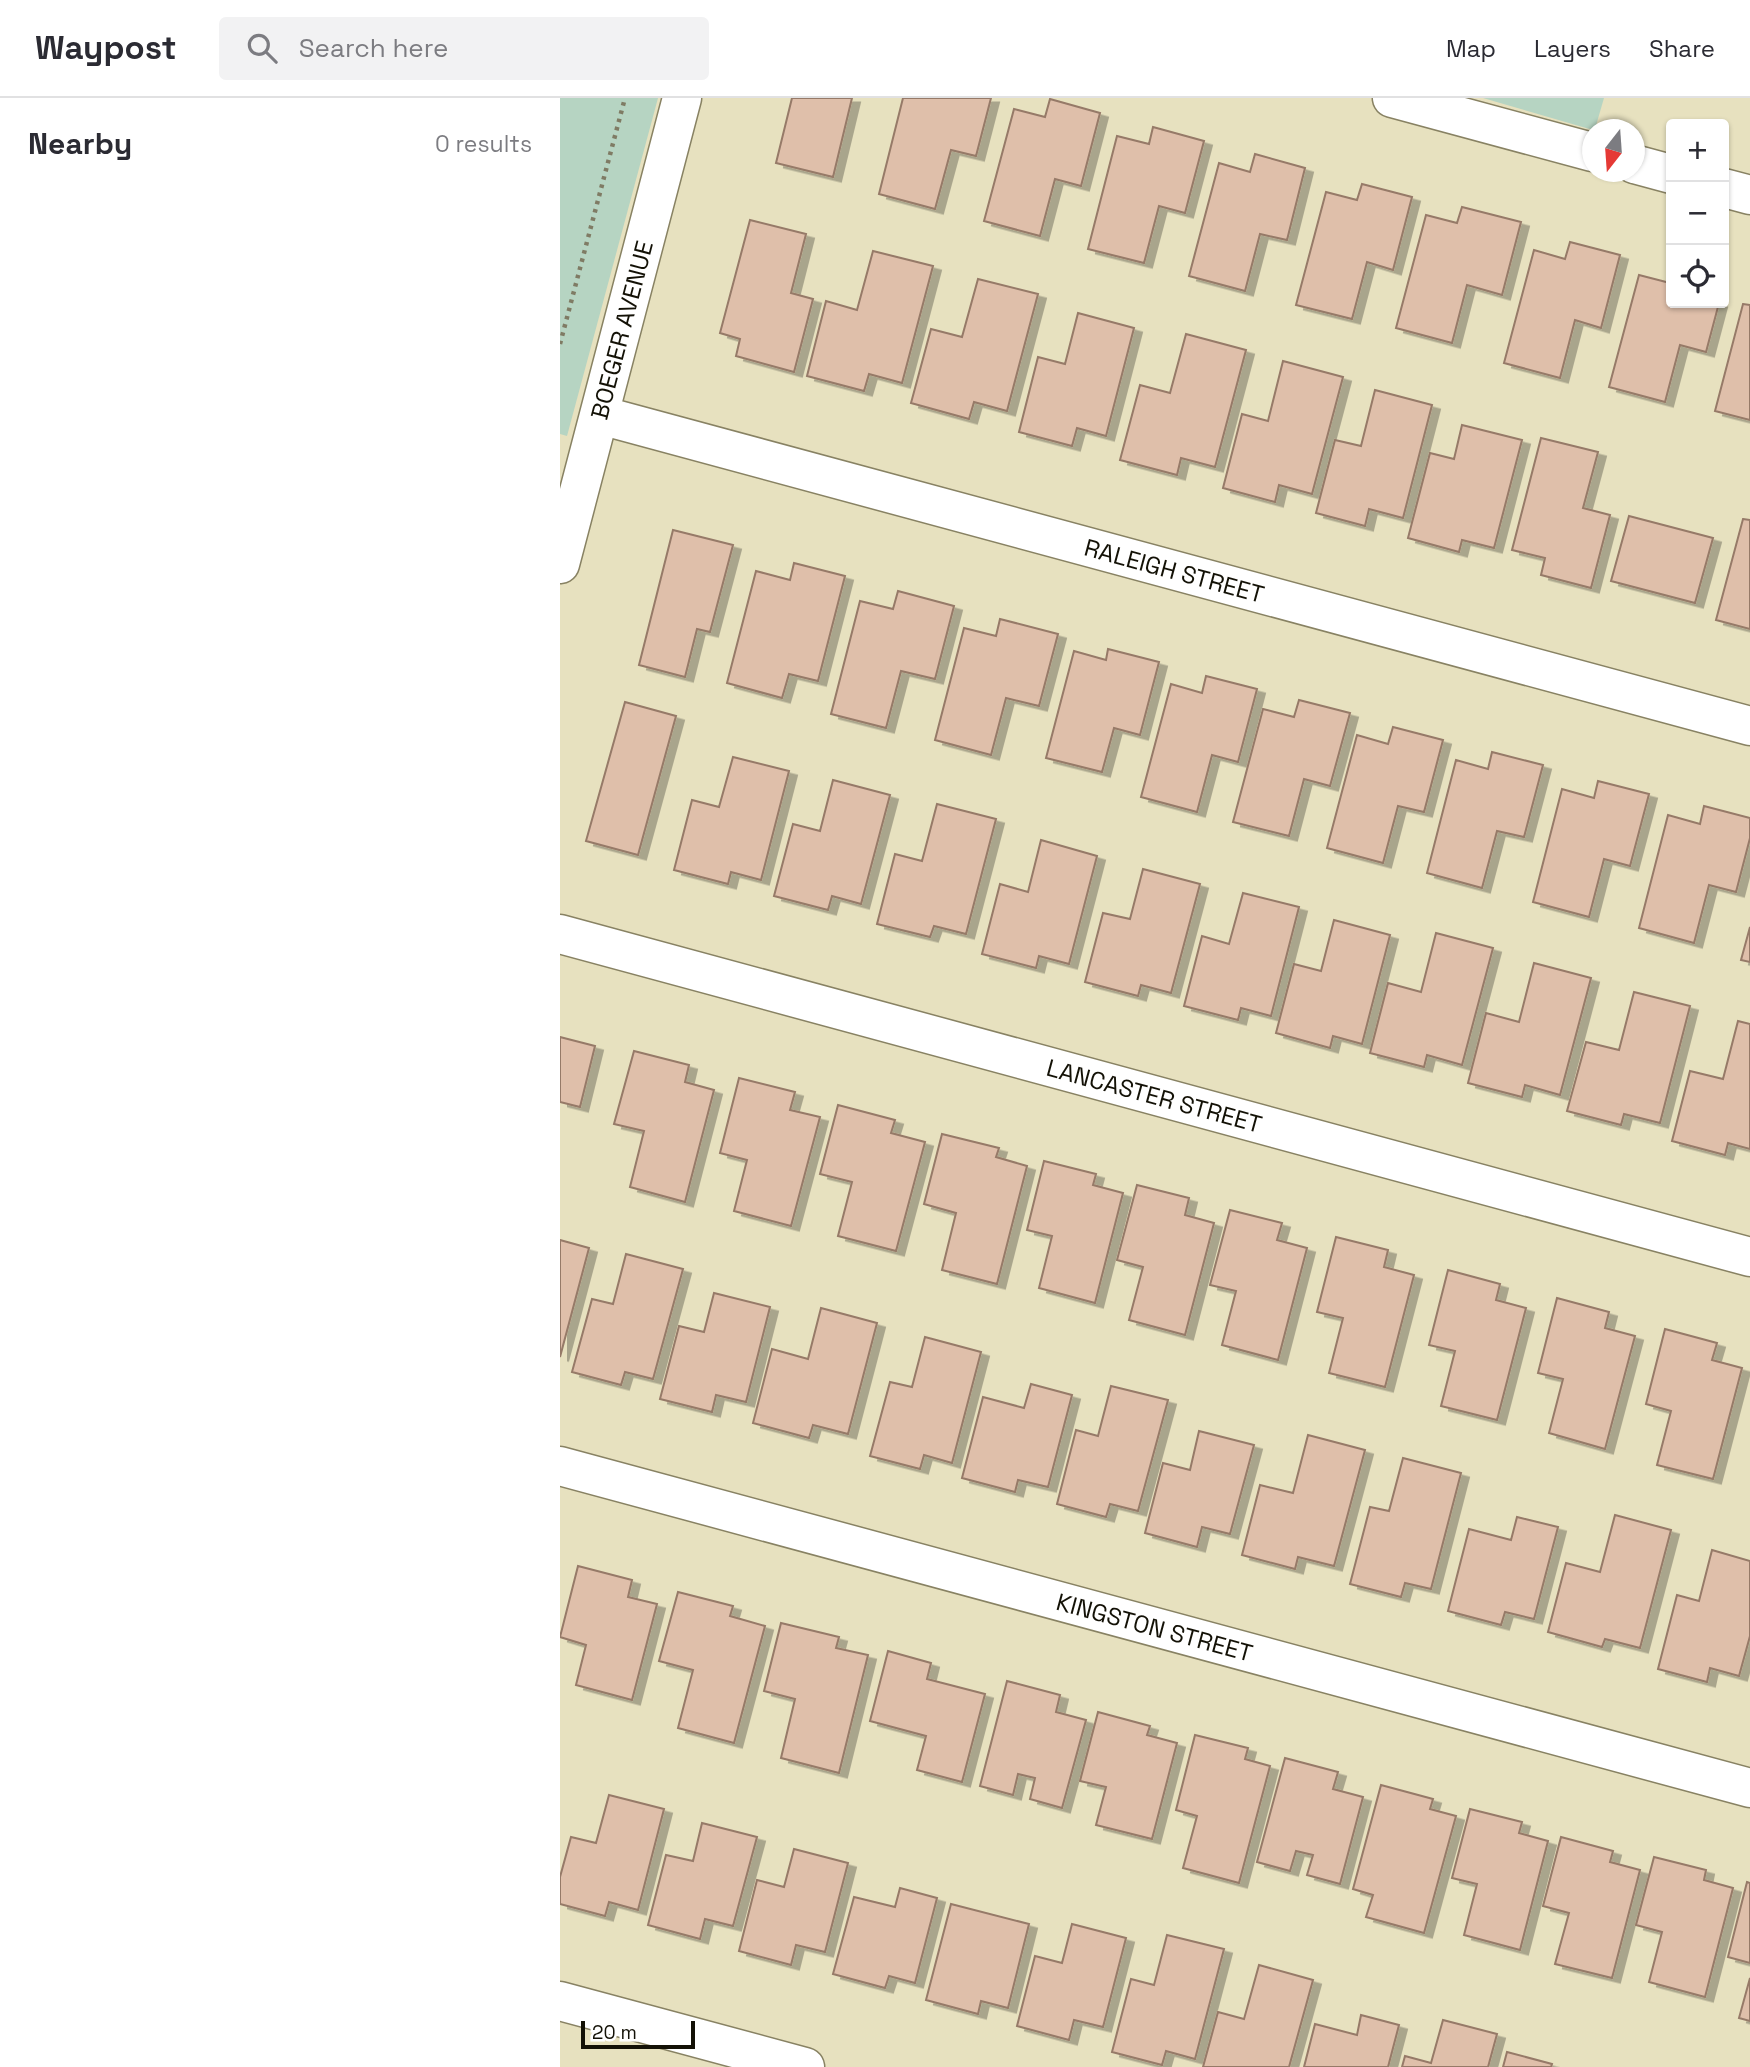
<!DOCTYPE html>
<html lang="en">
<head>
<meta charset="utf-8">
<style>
  :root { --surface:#fff; --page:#f2f2f3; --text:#2b2b33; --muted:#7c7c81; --line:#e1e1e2 }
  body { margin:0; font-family:"Space Grotesk",sans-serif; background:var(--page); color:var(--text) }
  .controls { position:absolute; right:21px; top:21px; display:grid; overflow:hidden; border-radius:7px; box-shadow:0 2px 5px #0004 }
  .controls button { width:63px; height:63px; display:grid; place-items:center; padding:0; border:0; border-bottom:2px solid var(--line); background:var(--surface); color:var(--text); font:35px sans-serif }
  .compass { position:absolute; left:1022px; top:21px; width:63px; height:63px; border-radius:50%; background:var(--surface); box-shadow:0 2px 5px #0004; rotate:197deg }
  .scale { position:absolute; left:21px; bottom:18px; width:114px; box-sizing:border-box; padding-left:7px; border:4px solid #131106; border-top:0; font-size:19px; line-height:24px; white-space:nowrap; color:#131106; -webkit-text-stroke:5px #fff; paint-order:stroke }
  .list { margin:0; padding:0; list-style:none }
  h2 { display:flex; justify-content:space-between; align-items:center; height:91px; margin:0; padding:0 28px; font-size:30px }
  h2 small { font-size:23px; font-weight:400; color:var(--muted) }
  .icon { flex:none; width:38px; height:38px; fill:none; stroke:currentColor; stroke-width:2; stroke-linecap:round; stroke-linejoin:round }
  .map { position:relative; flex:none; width:1190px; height:1969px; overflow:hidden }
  header { display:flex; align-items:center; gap:42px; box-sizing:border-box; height:98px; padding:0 35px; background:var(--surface); border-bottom:2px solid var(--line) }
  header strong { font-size:33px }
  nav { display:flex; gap:38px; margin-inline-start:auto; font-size:24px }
  .search { width:490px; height:63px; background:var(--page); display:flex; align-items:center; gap:18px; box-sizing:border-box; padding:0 24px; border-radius:7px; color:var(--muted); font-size:26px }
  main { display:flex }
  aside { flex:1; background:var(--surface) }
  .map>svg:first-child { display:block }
  .green { fill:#b6d4c2 }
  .building { fill:#dfbfaa; stroke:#967a68; stroke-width:2; filter:url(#shadow) }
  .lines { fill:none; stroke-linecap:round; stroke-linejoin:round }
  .street-casing { stroke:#888263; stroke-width:41 }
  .path { stroke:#7f7b64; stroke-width:4.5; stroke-dasharray:3.5 5; stroke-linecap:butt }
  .street { stroke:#fff; stroke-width:38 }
  .labels { text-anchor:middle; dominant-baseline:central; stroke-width:6; stroke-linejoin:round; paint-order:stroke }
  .street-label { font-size:24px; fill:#131106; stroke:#fff }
</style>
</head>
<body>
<header>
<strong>Waypost</strong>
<div class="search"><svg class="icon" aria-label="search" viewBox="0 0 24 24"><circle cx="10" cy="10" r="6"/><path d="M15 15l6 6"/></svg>Search here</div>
<nav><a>Map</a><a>Layers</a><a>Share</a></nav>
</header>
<main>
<aside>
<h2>Nearby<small>0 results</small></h2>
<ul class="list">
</ul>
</aside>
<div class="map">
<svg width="1190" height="1969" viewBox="0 0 1190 1969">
  <defs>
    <filter id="shadow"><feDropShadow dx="8" dy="4.5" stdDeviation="0" flood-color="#0004"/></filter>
  </defs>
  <rect width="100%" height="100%" fill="#e7e1bf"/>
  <!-- green -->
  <g class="green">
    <path d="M 0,0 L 98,0 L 7,338 L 0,336 Z"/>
    <path d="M 923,0 L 1044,0 L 1035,31 L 1033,32 Z"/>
  </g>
  <!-- building -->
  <g class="building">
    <path d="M 232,0 L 292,0 L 273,79 L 216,65 Z"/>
    <path d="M 343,0 L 431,0 L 416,58 L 391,52 L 375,111 L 319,96 Z"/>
    <path d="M 490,1 L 540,15 L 521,88 L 495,81 L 480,138 L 424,123 L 454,11 L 485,19 Z"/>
    <path d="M 593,29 L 644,43 L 625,115 L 599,108 L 584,165 L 528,151 L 557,38 L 589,46 Z"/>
    <path d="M 695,56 L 745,70 L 727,142 L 700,136 L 685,193 L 629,178 L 659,65 L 690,74 Z"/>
    <path d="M 802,86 L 852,99 L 833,172 L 807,164 L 792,221 L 736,207 L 766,94 L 797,102 Z"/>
    <path d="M 902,109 L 961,124 L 942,197 L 907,187 L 892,245 L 836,230 L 866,117 L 897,125 Z"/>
    <path d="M 190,122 L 246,136 L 231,195 L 253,201 L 234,274 L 176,258 L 180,241 L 160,235 Z"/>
    <path d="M 1010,144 L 1060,157 L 1041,230 L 1015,222 L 1000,280 L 944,265 L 974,152 L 1005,161 Z"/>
    <path d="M 313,153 L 373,168 L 342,285 L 309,276 L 304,293 L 247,278 L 266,203 L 297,212 Z"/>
    <path d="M 1079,177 L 1110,185 L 1111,181 L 1111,205 L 1159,205 L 1146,254 L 1120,247 L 1105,304 L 1049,289 Z"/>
    <path d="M 418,181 L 478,196 L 447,313 L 414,304 L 409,321 L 351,305 L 371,231 L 402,239 Z"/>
    <path d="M 1183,206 L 1190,207 L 1190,322 L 1155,313 Z"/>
    <path d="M 518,215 L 574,230 L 546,338 L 517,330 L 512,348 L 459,334 L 478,259 L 505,266 Z"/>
    <path d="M 626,236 L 686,252 L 655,369 L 621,360 L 617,377 L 560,362 L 580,287 L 610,295 Z"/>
    <path d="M 723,263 L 783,279 L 752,396 L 719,387 L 715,404 L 663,390 L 682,316 L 708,323 Z"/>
    <path d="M 815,292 L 872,307 L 843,420 L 809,411 L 805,428 L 756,415 L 775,342 L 801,348 Z"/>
    <path d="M 902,327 L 962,342 L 934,450 L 902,442 L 899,454 L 848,440 L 870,355 L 894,361 Z"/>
    <path d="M 981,340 L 1038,354 L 1023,410 L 1050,417 L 1031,490 L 981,477 L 985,460 L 952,452 Z"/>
    <path d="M 1069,418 L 1153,440 L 1135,505 L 1051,483 Z"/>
    <path d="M 1183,421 L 1190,422 L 1190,531 L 1156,522 Z"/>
    <path d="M 113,432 L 173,447 L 150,534 L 137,531 L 125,579 L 79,567 Z"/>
    <path d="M 234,465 L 285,478 L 258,583 L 229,576 L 222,600 L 167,585 L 196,473 L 230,482 Z"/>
    <path d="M 338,493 L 394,508 L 375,581 L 341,573 L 326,630 L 271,616 L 300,503 L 333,511 Z"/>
    <path d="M 440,521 L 498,536 L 479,608 L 446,600 L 431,657 L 375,642 L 404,530 L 436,538 Z"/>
    <path d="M 548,551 L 599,564 L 580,637 L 554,630 L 542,674 L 486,660 L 514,553 L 546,562 Z"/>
    <path d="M 646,578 L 697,591 L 678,664 L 652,657 L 637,714 L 581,699 L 611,586 L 642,595 Z"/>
    <path d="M 739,602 L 790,615 L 770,688 L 744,681 L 729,738 L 673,724 L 703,611 L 734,619 Z"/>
    <path d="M 65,604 L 116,618 L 78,757 L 26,743 Z"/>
    <path d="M 833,629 L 883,642 L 864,714 L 838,708 L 823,765 L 767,750 L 797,637 L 828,646 Z"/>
    <path d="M 932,654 L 983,667 L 964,739 L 937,733 L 922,790 L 867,775 L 896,662 L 928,671 Z"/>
    <path d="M 173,659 L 229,673 L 201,782 L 171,774 L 168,786 L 114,772 L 132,702 L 159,709 Z"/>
    <path d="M 273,682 L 330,697 L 301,806 L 272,798 L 268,812 L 214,798 L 233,726 L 260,733 Z"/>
    <path d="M 1038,683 L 1089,696 L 1070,768 L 1044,761 L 1029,819 L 973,804 L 1002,691 L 1034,700 Z"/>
    <path d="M 377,706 L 436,721 L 406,836 L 374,828 L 370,839 L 317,826 L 335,756 L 362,763 Z"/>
    <path d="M 1144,708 L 1190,720 L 1190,740 L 1176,794 L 1149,787 L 1134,845 L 1079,830 L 1108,717 L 1140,726 Z"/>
    <path d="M 481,742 L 537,758 L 509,866 L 479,858 L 476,870 L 422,856 L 440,786 L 468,794 Z"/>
    <path d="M 583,771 L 640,786 L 611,895 L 581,887 L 578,898 L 525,884 L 543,815 L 570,821 Z"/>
    <path d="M 683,795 L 739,809 L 711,918 L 681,910 L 678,922 L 624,908 L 642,838 L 669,846 Z"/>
    <path d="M 774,822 L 830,837 L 802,946 L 773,938 L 770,950 L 716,935 L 734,866 L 761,873 Z"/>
    <path d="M 1190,829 L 1190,864 L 1181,862 Z"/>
    <path d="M 876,835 L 933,850 L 902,967 L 867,957 L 864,969 L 810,955 L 828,885 L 861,894 Z"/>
    <path d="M 974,865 L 1031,880 L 1000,997 L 965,987 L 962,999 L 908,985 L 926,915 L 959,924 Z"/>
    <path d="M 1074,894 L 1130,908 L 1100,1025 L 1064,1016 L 1061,1027 L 1007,1013 L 1026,944 L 1059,952 Z"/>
    <path d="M 1178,923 L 1190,926 L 1190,1051 L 1168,1045 L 1165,1057 L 1112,1043 L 1130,973 L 1163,981 Z"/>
    <path d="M 0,939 L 35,948 L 20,1009 L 0,1004 Z"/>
    <path d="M 74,953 L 129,967 L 125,984 L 154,992 L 125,1104 L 70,1089 L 84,1033 L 54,1026 Z"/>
    <path d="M 179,980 L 235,994 L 230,1012 L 260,1019 L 231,1128 L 174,1113 L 187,1062 L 160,1055 Z"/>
    <path d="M 278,1007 L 335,1022 L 331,1035 L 365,1044 L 336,1153 L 278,1138 L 292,1084 L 260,1076 Z"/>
    <path d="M 382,1036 L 439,1050 L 436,1059 L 467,1068 L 437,1186 L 382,1172 L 396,1115 L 364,1106 Z"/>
    <path d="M 484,1063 L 536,1076 L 533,1087 L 563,1095 L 535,1205 L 479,1190 L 492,1138 L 467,1132 Z"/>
    <path d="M 577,1087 L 629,1100 L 625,1117 L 654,1125 L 625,1237 L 569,1222 L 583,1169 L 557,1162 Z"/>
    <path d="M 670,1112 L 722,1125 L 717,1142 L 747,1150 L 718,1262 L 662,1247 L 676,1193 L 650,1187 Z"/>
    <path d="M 776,1139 L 828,1152 L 824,1169 L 854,1177 L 825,1289 L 769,1275 L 783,1220 L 757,1214 Z"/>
    <path d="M 0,1142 L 29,1150 L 0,1259 Z"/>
    <path d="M 66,1156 L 123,1171 L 93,1281 L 65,1274 L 61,1287 L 12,1274 L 32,1201 L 53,1206 Z"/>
    <path d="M 888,1172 L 940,1186 L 936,1202 L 966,1210 L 937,1322 L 881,1308 L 895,1253 L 869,1247 Z"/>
    <path d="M 154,1195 L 210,1209 L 186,1304 L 156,1297 L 152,1314 L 100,1301 L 119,1228 L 144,1234 Z"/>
    <path d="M 997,1200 L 1049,1214 L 1045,1230 L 1075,1238 L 1045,1351 L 989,1335 L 1003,1281 L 978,1275 Z"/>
    <path d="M 261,1210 L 317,1225 L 288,1336 L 253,1327 L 249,1340 L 193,1325 L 212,1251 L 248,1261 Z"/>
    <path d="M 1105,1231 L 1157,1245 L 1152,1262 L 1182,1270 L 1153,1381 L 1097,1367 L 1111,1313 L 1086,1306 Z"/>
    <path d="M 365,1239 L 421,1254 L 392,1365 L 364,1357 L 360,1371 L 310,1358 L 330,1284 L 352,1289 Z"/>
    <path d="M 471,1286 L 512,1297 L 488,1389 L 458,1382 L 455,1394 L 402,1380 L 423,1299 L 464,1310 Z"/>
    <path d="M 551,1288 L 608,1302 L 578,1413 L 550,1406 L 546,1419 L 497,1406 L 516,1332 L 538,1338 Z"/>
    <path d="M 639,1333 L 694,1347 L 670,1436 L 642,1429 L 637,1449 L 585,1435 L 603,1365 L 630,1372 Z"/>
    <path d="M 748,1337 L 805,1352 L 774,1468 L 738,1459 L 735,1471 L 682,1457 L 700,1387 L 733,1395 Z"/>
    <path d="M 843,1360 L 901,1375 L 871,1491 L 845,1485 L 841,1499 L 790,1486 L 810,1409 L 829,1413 Z"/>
    <path d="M 1055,1417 L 1111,1432 L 1080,1550 L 1045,1541 L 1042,1549 L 988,1534 L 1006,1465 L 1040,1474 Z"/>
    <path d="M 957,1419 L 998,1429 L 974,1521 L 945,1514 L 941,1527 L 888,1513 L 909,1431 L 951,1442 Z"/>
    <path d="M 1152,1452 L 1190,1463 L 1190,1538 L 1179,1578 L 1150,1570 L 1147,1584 L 1098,1571 L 1117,1497 L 1139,1503 Z"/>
    <path d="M 18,1468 L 72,1482 L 68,1499 L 97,1506 L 72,1602 L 16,1587 L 26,1547 L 0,1539 Z"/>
    <path d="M 118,1494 L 173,1508 L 170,1518 L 205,1528 L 174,1645 L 118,1630 L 133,1572 L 99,1563 Z"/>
    <path d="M 221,1525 L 279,1539 L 276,1550 L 308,1557 L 279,1675 L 221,1660 L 235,1601 L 204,1593 Z"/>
    <path d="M 328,1553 L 371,1565 L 367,1581 L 425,1596 L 402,1684 L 357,1672 L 366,1638 L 310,1623 Z"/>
    <path d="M 447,1583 L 500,1597 L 496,1614 L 526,1622 L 502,1710 L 470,1701 L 475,1680 L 458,1676 L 453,1697 L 420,1688 Z"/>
    <path d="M 538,1614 L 590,1628 L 587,1637 L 617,1645 L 592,1741 L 536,1727 L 546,1689 L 520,1683 Z"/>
    <path d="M 635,1637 L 688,1650 L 685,1661 L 710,1668 L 679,1785 L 623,1770 L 637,1718 L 616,1712 Z"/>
    <path d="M 725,1660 L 778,1674 L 773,1691 L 803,1699 L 780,1786 L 747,1777 L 753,1757 L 736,1753 L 730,1773 L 697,1764 Z"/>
    <path d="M 821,1687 L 873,1701 L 870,1711 L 896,1718 L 864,1835 L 806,1819 L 813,1797 L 793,1791 Z"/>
    <path d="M 49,1697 L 104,1711 L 78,1812 L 49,1804 L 45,1818 L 0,1806 L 0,1779 L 11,1739 L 36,1745 Z"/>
    <path d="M 910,1711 L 962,1724 L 959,1735 L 988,1743 L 960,1852 L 904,1837 L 917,1786 L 892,1780 Z"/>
    <path d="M 142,1725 L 197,1739 L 173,1828 L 145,1821 L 140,1841 L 88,1827 L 106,1757 L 133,1763 Z"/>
    <path d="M 1001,1739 L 1053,1753 L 1050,1764 L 1080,1772 L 1052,1880 L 995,1866 L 1009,1815 L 983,1808 Z"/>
    <path d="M 234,1751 L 288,1765 L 265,1854 L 236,1847 L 231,1867 L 179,1853 L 197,1782 L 224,1789 Z"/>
    <path d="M 1094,1759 L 1146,1772 L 1144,1782 L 1173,1790 L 1145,1899 L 1089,1884 L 1102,1834 L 1076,1827 Z"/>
    <path d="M 1187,1784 L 1190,1785 L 1190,1865 L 1168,1859 Z"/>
    <path d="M 340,1790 L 377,1800 L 355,1885 L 329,1878 L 325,1890 L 273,1876 L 294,1799 L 335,1809 Z"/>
    <path d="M 391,1806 L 469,1826 L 448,1910 L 421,1903 L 418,1916 L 366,1902 Z"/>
    <path d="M 512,1826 L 566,1840 L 543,1929 L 514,1922 L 509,1942 L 457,1928 L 475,1858 L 502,1865 Z"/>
    <path d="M 607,1837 L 664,1851 L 635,1961 L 606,1953 L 602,1967 L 552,1954 L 571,1881 L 594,1887 Z"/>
    <path d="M 699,1867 L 753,1882 L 729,1969 L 643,1969 L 658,1914 L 684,1921 Z"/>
    <path d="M 1190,1880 L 1190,1923 L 1179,1920 Z"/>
    <path d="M 801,1917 L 839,1927 L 828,1969 L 744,1969 L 755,1926 L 797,1937 Z"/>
    <path d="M 883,1922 L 937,1936 L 928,1969 L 842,1969 L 845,1958 L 871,1965 Z"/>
    <path d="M 947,1954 L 992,1966 L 991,1969 L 943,1969 Z"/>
  </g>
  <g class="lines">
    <defs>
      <g id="street">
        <path d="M 832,0 L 1032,54"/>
        <path d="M 1074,66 L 1111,76"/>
        <path d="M 1164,90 L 1190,97"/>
        <path id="s1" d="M 40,317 L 1190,628"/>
        <path id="s2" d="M 0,466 L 122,0"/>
        <path id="s3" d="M 0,836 L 1190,1159"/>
        <path id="s4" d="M 0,1368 L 1190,1690"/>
        <path d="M 0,1903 L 245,1969"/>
      </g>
    </defs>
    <!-- street casing -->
    <use href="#street" class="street-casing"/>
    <!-- path -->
    <path class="path" d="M 0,246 L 65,0"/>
    <!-- street -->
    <use href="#street" class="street"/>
  </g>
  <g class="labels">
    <!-- street labels -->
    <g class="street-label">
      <text stroke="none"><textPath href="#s2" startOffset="242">BOEGER AVENUE</textPath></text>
      <text stroke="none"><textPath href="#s1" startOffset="595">RALEIGH STREET</textPath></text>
      <text stroke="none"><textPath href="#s3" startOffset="616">LANCASTER STREET</textPath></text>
      <text stroke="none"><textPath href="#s4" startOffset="616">KINGSTON STREET</textPath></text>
    </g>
  </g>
</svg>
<div class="controls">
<button>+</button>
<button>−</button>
<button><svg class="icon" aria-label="locate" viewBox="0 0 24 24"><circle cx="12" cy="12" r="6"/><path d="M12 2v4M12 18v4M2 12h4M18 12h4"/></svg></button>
</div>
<svg class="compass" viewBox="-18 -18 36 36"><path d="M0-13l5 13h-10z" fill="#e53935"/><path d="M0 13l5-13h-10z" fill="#7c7c81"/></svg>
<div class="scale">20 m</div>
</div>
</main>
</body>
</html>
